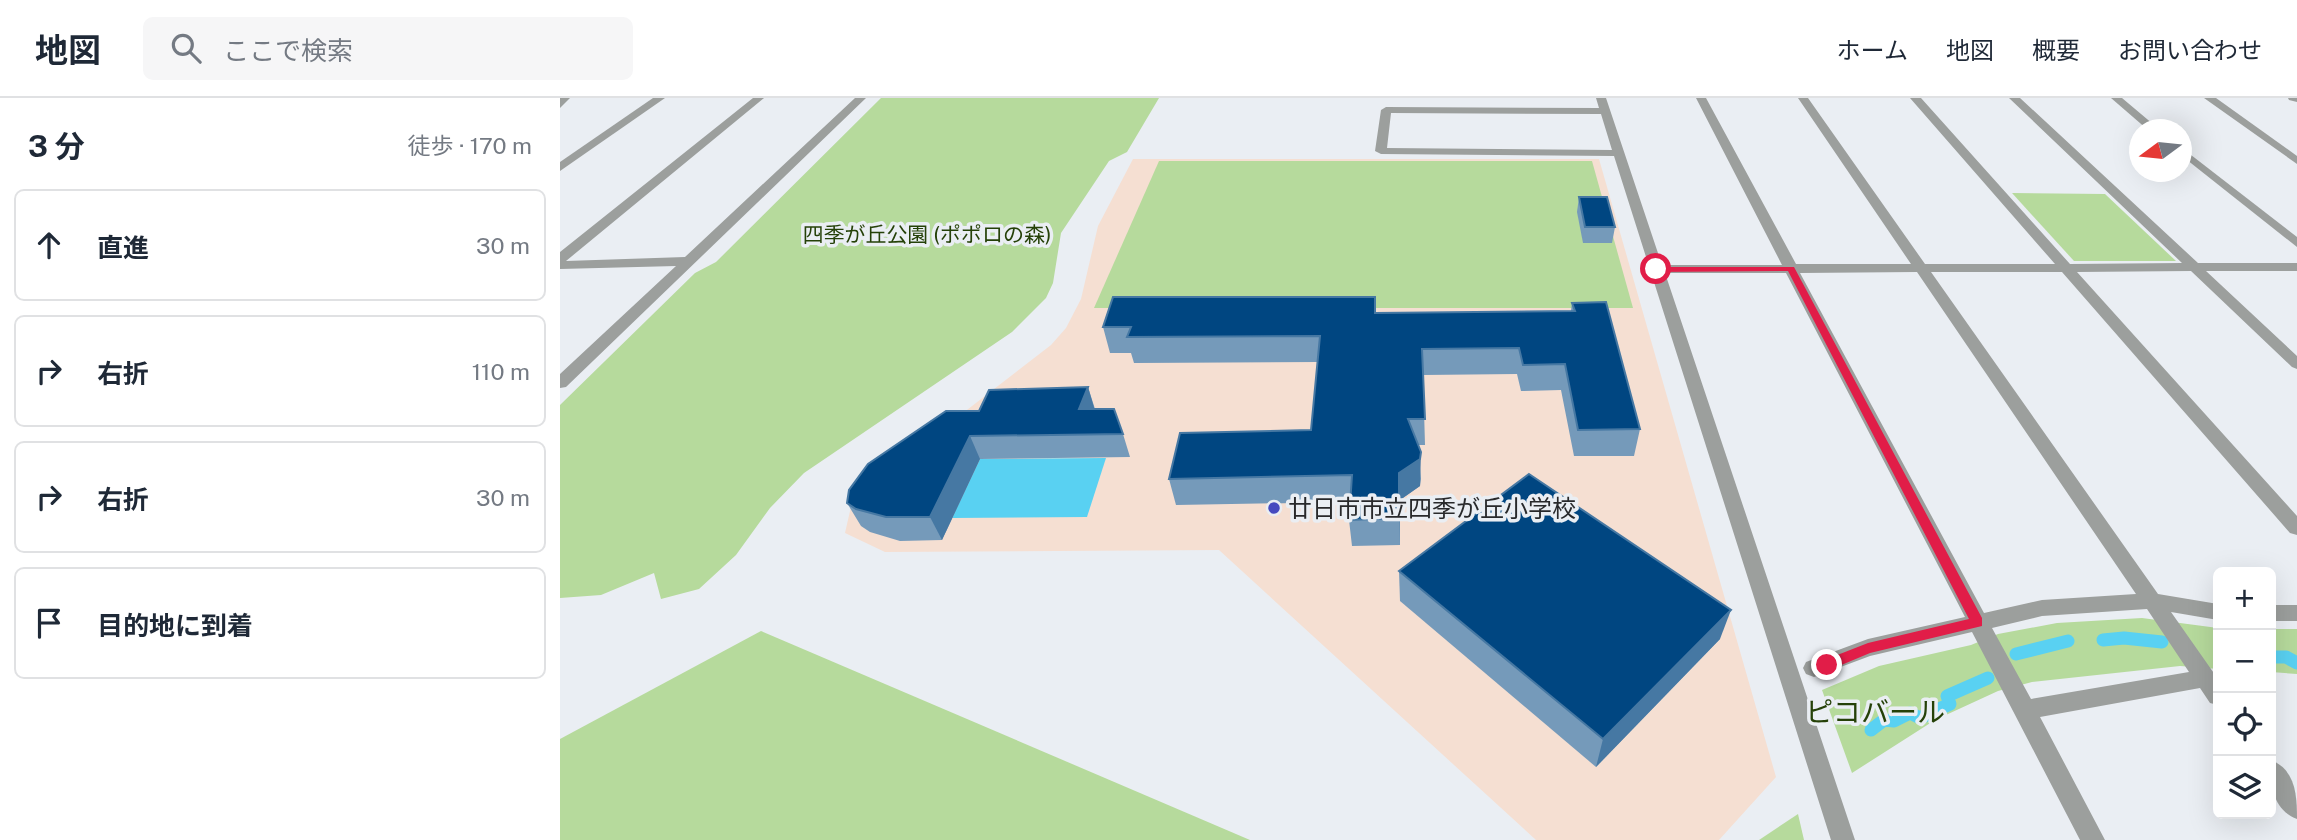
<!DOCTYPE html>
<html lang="ja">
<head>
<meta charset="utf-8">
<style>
  :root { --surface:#fff; --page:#f6f6f7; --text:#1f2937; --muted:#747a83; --line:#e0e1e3 }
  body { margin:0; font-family:"Public Sans","Noto Sans JP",sans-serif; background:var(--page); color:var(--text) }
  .controls { position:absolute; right:21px; bottom:21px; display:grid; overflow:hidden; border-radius:10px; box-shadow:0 7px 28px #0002 }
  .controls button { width:63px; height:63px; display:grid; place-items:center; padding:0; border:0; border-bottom:2px solid var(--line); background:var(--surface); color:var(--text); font:35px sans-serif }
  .compass { position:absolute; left:1569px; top:21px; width:63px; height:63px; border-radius:50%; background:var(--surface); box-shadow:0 7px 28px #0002; rotate:255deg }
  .stop { position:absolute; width:21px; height:21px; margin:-16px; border:5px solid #e11d48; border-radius:50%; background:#fff }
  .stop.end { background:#e11d48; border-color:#fff; box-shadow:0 2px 7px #0008 }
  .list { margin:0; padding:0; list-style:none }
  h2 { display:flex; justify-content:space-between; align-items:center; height:91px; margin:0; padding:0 28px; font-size:30px }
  h2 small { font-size:23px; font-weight:400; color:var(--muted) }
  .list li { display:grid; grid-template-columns:46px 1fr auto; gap:21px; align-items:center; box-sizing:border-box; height:112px; margin:0 14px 14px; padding:0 14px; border:2px solid var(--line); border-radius:10px }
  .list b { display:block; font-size:26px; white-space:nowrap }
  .list em { font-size:23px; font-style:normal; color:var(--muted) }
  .icon { flex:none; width:38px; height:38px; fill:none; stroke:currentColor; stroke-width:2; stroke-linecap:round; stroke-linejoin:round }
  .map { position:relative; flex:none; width:1737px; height:742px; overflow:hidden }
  header { display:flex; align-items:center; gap:42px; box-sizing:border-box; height:98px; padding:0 35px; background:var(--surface); border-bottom:2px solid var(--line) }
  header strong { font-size:33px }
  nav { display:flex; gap:38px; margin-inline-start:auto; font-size:24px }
  .search { width:490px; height:63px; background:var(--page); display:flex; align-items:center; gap:18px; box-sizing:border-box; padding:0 24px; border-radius:10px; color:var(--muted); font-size:26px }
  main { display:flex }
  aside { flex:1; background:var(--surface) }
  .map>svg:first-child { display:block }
  .education { fill:#f5dfd2 }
  .green { fill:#b6da9c }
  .water { fill:#59d1f2 }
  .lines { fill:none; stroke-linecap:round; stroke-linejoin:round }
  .stream { stroke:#59d1f2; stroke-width:13 }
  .minor { fill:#9c9f9d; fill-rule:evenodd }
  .wall { fill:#759aba }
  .shaded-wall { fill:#4678a3 }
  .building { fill:#004681; stroke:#4678a3; stroke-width:2 }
  .route { fill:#e11d48 }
  .poi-dot { fill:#464abf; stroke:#eaeef3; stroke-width:2.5 }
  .labels { text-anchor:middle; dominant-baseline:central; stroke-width:7; stroke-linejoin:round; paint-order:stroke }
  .far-park-label { font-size:21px; fill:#254108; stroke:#eaeef3 }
  .poi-label { font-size:24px; fill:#28292b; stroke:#eaeef3; text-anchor:start }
  .near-park-label { font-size:28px; fill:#254108; stroke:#eaeef3 }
</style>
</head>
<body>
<header>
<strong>地図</strong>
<div class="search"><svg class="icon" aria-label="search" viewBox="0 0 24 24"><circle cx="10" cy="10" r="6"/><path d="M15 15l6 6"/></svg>ここで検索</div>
<nav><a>ホーム</a><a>地図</a><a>概要</a><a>お問い合わせ</a></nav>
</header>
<main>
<aside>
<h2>3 分<small>徒歩 · 170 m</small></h2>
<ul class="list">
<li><svg class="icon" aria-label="ahead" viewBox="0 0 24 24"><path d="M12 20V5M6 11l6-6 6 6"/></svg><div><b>直進</b></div><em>30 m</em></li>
<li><svg class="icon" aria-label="right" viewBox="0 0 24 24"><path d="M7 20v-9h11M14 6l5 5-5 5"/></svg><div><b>右折</b></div><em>110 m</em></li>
<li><svg class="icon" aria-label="right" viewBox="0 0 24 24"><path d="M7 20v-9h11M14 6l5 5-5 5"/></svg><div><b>右折</b></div><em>30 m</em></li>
<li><svg class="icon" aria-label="arrive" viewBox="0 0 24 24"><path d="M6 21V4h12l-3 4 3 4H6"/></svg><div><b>目的地に到着</b></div></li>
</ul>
</aside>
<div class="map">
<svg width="1737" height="742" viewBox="0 0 1737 742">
  <rect width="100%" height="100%" fill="#eaeef3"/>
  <!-- education -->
  <path class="education" d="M 573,61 L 1039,61 L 1216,679 L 1159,742 L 976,742 L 659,452 L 325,454 L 285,435 L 293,400 L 491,247 L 506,230 L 521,201 L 538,128 Z"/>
  <!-- green -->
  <g class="green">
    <path d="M 321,0 L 599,0 L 567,54 L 549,63 L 501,135 L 493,185 L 486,200 L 452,234 L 244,375 L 210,410 L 176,457 L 139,491 L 101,501 L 94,475 L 41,497 L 0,500 L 0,307 L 135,175 L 156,164 Z"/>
    <path d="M 599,63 L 1032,63 L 1073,210 L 534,210 Z"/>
    <path d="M 1452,95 L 1545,96 L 1616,163 L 1514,163 Z"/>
    <path d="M 1582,520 L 1658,530 L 1658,571 L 1620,568 L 1472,584 L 1438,593 L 1375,622 L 1292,675 L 1262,592 L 1319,568 L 1411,547 L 1438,536 L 1497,525 Z"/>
    <path d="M 1711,531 L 1737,531 L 1737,576 L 1711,574 Z"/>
    <path d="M 201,533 L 690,742 L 0,742 L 0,641 Z"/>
    <path d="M 1238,716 L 1244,742 L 1199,742 Z"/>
  </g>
  <!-- water -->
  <path class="water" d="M 546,360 L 527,419 L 392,420 L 420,361 Z"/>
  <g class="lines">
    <!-- stream -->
    <g class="stream">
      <path d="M 1543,542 L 1564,540 L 1602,544"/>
      <path d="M 1456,556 L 1508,543"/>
      <path d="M 1711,559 L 1726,559 L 1737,565"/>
      <path d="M 1311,632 L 1324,622 L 1334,623 L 1350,615 L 1360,620 L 1390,606 L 1387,598 L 1428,580"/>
    </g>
    <!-- minor -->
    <g class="minor">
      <path d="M 0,0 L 10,0 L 0,10 Z"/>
      <path d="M 93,0 L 105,0 L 0,73 L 0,64 Z"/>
      <path d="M 193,0 L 204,0 L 6,163 L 125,159 L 295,0 L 306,0 L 6,289 L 0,290 L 0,276 L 116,168 L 0,171 L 0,154 Z"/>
      <path d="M 1036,0 L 1046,0 L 1102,167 L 1222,167 L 1136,0 L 1146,0 L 1236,166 L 1351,166 L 1238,0 L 1248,0 L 1365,166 L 1495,166 L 1350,0 L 1361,0 L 1510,166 L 1622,165 L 1449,0 L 1460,0 L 1638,165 L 1737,165 L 1737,173 L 1646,173 L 1737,258 L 1737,271 L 1732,269 L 1631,173 L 1517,174 L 1737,418 L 1737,437 L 1730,435 L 1502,174 L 1371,174 L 1598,496 L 1658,506 L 1658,522 L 1611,514 L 1658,581 L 1658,607 L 1650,605 L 1640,590 L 1480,619 L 1545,742 L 1520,742 L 1412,534 L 1310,558 L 1254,579 L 1246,576 L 1243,570 L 1246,564 L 1308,541 L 1405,519 L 1226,175 L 1105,175 L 1295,742 L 1271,742 L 1054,58 L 821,56 L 815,53 L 821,12 L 826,9 L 1039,10 ZM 831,15 L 1041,16 L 1052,52 L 827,50 ZM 1357,174 L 1576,496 L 1482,502 L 1424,515 L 1240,175 ZM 1587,511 L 1629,574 L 1471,601 L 1432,530 L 1482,518 Z"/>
      <path d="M 1551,0 L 1562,0 L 1600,32 L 1588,32 Z"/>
      <path d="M 1644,0 L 1656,0 L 1737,58 L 1737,66 Z"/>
      <path d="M 1728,0 L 1737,0 L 1737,4 L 1729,2 Z"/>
      <path d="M 1622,50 L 1737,139 L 1737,149 L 1622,58 Z"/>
      <rect x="1711" y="507" width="26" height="16"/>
      <path d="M 1711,662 C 1736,672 1737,698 1737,721 C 1712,712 1710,685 1711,662 Z"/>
    </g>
  </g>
  <!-- wall -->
  <g class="wall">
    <path d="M 1019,99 L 1055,129 L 1052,145 L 1023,145 L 1017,114 Z"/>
    <path d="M 1012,205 L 1080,331 L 1074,358 L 1014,358 L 1001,292 L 961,293 L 957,276 L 863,277 L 865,347 L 858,347 L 861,381 L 860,388 L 840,402 L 840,447 L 792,448 L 789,422 L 790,404 L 616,407 L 609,381 L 751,332 L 758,264 L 574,265 L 571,255 L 550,255 L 543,229 L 816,215 L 1011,213 Z"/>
    <path d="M 528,289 L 535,311 L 563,336 L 570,359 L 420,361 L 382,442 L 340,443 L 310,434 L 301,428 L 287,405 L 419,313 Z"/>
    <path d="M 839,473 L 1160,541 L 1036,669 L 840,503 Z"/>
  </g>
  <!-- shaded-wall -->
  <g class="shaded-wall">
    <path d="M 528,289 L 535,313 L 519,311 Z"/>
    <path d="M 410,338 L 420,361 L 382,442 L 370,419 Z"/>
    <path d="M 861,354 L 860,388 L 840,402 L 840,447 L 839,375 Z"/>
    <path d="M 1171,512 L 1160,541 L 1036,669 L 1043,641 Z"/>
  </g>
  <!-- building -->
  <g class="building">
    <path d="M 1019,99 L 1047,99 L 1055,129 L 1025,129 Z"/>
    <path d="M 553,199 L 815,199 L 815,215 L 1015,213 L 1012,205 L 1046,204 L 1080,331 L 1018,332 L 1005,266 L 963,267 L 959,250 L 862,251 L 865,321 L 848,321 L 861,354 L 860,361 L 839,375 L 839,420 L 789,422 L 792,377 L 609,381 L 620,335 L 751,332 L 760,238 L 567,239 L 571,229 L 543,229 Z"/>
    <path d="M 528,289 L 519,311 L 554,311 L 563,336 L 410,338 L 370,419 L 326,419 L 296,411 L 287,405 L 289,392 L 308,366 L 386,313 L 419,313 L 429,292 Z"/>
    <path d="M 969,376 L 1171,512 L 1043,641 L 839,473 Z"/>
  </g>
  <!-- route -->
  <path class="route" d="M 1093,169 L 1234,169 L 1422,520 L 1422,528 L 1310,555 L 1267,573 L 1262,571 L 1262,563 L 1308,545 L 1409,521 L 1228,173 L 1096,174 Z"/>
  <!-- markers -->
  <circle class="poi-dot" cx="714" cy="410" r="7"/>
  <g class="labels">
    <!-- far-park labels -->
    <g class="far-park-label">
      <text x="367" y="136">四季が丘公園 (ポポロの森)</text>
    </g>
    <!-- poi labels -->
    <g class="poi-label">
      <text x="728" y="410">廿日市市立四季が丘小学校</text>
    </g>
    <!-- near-park labels -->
    <g class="near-park-label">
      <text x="1315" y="613">ピコバール</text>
    </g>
  </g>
</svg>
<div class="controls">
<button>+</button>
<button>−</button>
<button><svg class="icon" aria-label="locate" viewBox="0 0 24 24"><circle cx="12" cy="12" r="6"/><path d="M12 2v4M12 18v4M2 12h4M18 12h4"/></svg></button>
<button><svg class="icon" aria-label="layers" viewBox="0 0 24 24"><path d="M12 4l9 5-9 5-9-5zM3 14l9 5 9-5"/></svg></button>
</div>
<svg class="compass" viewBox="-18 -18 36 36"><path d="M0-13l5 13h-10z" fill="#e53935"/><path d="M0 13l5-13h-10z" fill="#747a83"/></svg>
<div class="stop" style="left:1096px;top:171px"></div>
<div class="stop end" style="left:1267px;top:567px"></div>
</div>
</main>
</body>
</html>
